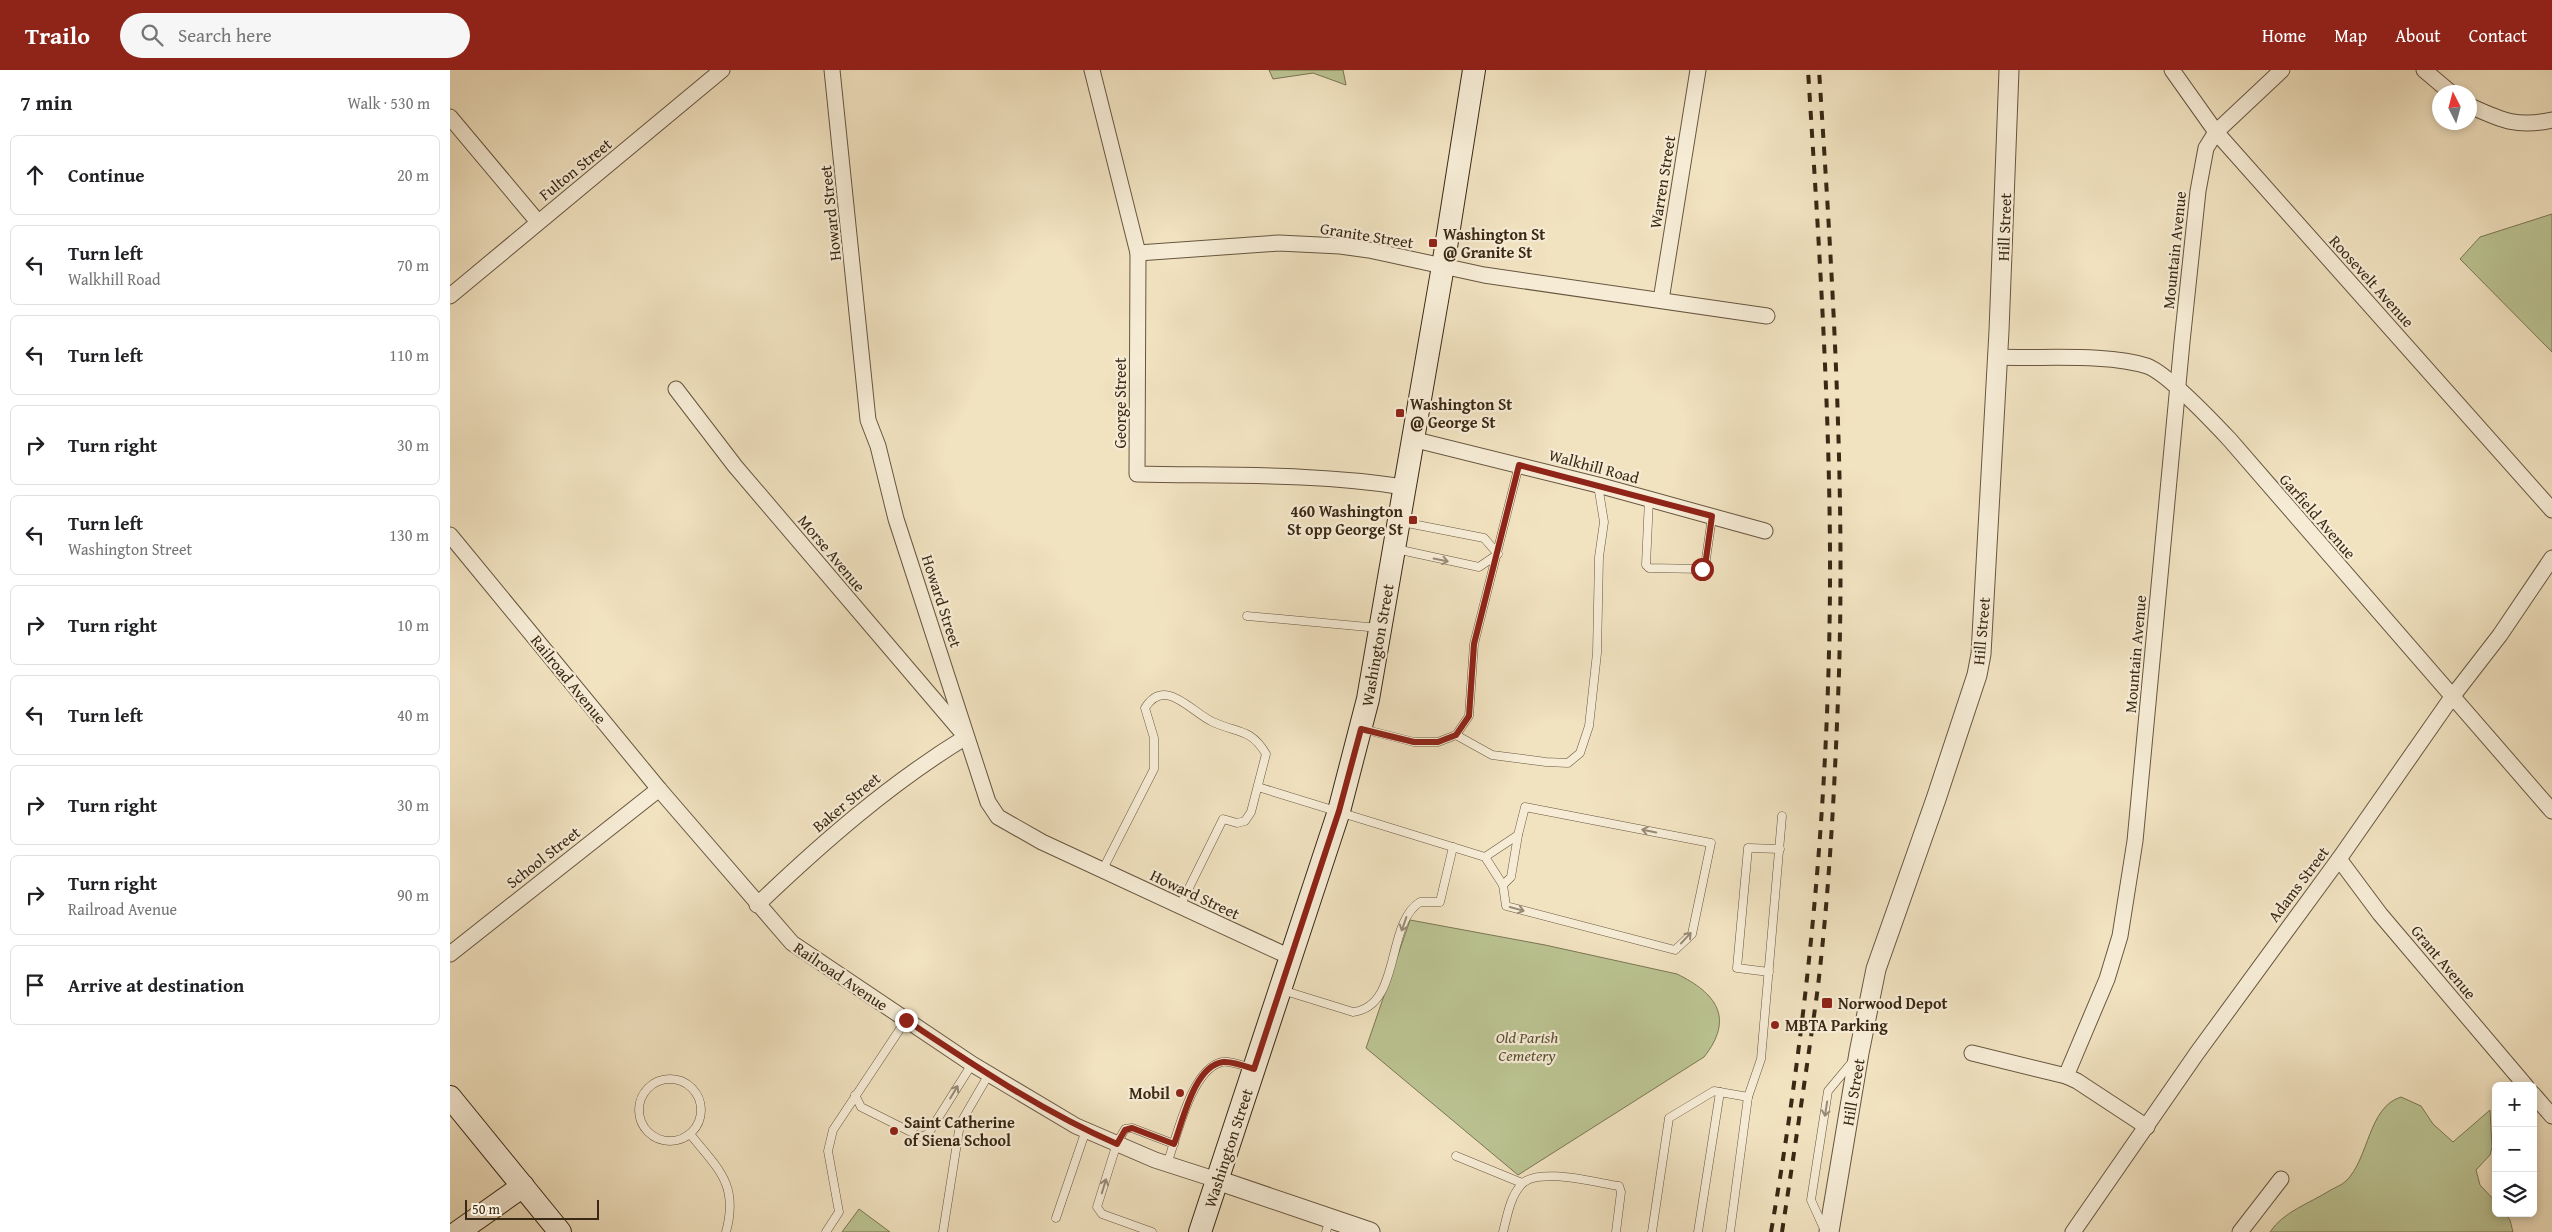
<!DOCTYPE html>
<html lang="en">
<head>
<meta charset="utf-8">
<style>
  :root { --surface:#fff; --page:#f6f6f6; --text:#202124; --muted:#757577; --line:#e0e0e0; --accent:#8f2418 }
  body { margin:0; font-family:"Gentium Book Plus",serif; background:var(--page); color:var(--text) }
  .controls { position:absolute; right:15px; bottom:15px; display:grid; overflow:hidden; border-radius:8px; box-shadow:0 2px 8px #0003 }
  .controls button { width:45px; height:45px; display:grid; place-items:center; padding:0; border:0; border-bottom:1px solid var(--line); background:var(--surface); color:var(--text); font:25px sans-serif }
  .compass { position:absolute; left:1982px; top:15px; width:45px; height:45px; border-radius:50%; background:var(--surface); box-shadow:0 2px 8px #0003; rotate:354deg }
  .scale { position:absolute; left:15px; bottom:12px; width:134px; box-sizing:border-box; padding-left:5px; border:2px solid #392814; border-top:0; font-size:14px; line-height:18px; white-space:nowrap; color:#392814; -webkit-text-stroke:4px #f6ecd6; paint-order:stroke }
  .stop { position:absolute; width:15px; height:15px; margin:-11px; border:4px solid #8f2418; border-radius:50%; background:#fff }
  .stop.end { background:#8f2418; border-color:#fff; box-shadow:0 1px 5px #0008 }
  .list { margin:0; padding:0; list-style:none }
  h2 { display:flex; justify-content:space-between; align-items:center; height:65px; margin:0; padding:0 20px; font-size:21px }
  h2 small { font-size:16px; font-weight:400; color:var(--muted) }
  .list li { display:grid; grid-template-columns:32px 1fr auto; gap:15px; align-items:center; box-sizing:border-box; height:80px; margin:0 10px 10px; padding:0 10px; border:1px solid var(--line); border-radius:8px }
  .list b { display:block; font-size:19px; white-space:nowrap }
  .list p { margin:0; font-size:16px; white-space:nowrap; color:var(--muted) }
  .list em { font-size:16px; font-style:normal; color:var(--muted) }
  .icon { flex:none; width:28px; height:28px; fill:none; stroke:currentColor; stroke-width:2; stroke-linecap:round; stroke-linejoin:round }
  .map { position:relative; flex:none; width:2102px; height:1162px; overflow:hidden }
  header { display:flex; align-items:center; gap:30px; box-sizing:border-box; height:70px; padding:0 25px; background:var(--accent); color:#fff }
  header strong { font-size:24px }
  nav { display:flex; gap:28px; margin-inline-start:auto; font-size:18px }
  .search { width:350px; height:45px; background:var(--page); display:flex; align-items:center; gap:12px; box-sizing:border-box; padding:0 18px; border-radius:28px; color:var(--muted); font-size:19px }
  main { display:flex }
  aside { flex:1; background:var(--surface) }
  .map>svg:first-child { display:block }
  .green { fill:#bbc392; stroke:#7a7653 }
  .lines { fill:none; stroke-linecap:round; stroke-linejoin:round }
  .service-casing { stroke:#67563f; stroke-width:9 }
  .minor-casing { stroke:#67563f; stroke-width:17 }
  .tertiary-casing { stroke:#67563f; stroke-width:21 }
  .secondary-casing { stroke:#392814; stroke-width:24 }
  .service { stroke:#f6ecd6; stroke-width:8 }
  .minor { stroke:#f6ecd6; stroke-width:15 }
  .tertiary { stroke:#f6ecd6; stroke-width:19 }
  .secondary { stroke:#f6ecd6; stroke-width:22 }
  .rail { stroke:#392814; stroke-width:4; stroke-dasharray:9 9; stroke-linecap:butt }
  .oneway { stroke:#988a75 }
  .route { stroke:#8f2418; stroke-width:6 }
  .poi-dot { fill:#8f2418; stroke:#f6ecd6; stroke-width:2 }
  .labels { text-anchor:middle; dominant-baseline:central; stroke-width:4.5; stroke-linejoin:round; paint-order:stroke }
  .street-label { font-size:16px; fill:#392814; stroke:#f6ecd6 }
  .poi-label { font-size:16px; font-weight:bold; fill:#392814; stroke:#f6ecd6; text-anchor:start }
  .park-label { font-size:16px; font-style:italic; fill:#5a4f34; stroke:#f6ecd6 }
</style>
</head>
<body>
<header>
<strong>Trailo</strong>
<div class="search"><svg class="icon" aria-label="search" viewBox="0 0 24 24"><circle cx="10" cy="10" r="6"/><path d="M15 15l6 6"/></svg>Search here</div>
<nav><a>Home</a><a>Map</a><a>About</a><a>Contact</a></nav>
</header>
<main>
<aside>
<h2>7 min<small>Walk · 530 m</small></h2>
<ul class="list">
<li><svg class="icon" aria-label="ahead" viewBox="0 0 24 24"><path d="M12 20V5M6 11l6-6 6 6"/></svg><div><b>Continue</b></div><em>20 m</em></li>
<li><svg class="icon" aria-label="left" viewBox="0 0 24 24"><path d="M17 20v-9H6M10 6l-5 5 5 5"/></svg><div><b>Turn left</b><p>Walkhill Road</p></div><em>70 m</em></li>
<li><svg class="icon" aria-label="left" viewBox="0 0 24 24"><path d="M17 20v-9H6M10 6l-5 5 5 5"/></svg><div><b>Turn left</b></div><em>110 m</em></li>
<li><svg class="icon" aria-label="right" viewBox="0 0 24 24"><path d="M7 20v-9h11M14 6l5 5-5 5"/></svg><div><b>Turn right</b></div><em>30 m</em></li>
<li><svg class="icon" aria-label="left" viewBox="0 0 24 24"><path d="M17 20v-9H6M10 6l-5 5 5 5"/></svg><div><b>Turn left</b><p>Washington Street</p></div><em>130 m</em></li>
<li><svg class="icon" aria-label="right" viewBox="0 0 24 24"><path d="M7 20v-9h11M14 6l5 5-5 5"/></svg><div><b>Turn right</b></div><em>10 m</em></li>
<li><svg class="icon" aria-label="left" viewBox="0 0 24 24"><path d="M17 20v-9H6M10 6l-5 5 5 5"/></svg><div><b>Turn left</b></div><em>40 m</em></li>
<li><svg class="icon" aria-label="right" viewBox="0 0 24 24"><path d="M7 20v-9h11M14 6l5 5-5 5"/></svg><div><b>Turn right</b></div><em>30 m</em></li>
<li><svg class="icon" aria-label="right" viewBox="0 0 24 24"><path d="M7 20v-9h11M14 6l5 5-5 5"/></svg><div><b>Turn right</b><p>Railroad Avenue</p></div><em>90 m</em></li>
<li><svg class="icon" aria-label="arrive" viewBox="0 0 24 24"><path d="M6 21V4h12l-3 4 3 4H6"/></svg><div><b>Arrive at destination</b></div></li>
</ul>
</aside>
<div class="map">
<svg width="2102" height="1162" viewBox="0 0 2102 1162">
  <rect width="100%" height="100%" fill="#f1e2c0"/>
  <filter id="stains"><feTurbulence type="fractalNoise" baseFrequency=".004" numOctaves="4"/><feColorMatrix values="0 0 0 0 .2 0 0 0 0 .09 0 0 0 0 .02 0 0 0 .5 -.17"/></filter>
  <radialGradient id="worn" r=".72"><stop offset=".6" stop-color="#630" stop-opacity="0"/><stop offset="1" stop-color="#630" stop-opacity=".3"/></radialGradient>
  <!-- green -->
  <g class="green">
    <path d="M 819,0 L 893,0 L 896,15 L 863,3 L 823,9 Z"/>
    <path d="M 2102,144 L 2102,282 L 2010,189 L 2030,167 Z"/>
    <path d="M 960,850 L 1095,875 L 1227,904 C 1266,923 1285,948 1254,987 L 1068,1105 L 916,978 Z"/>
    <path d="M 1951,1027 L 1971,1036 L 1983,1054 L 2003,1072 L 2040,1040 L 2042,1077 L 2040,1085 L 2026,1100 L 2030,1115 L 2046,1132 L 2046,1143 L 2055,1143 L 2060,1150 L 2063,1162 L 1820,1162 C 1833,1142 1860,1133 1879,1121 C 1884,1118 1892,1115 1896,1111 C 1919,1089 1918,1037 1951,1027 Z"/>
    <path d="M 409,1139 L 440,1162 L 392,1162 Z"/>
  </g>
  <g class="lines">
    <defs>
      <g id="service">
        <path d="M 1199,429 L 1196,495 L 1199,498 L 1252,499 L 1255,496 L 1262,447"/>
        <path d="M 946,479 L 1029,497 L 1048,484 L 1034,468 L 952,452"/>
        <path d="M 797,546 L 929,558"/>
        <path d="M 913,659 L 964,672 L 988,672 L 1006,665 L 1019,646 L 1024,574 L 1069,395"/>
        <path d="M 1006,665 L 1042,685 L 1096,692 L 1118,693 L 1130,683 L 1139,656 L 1147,583 L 1149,487 L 1154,452 L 1148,415"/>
        <path d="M 808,717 L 1035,787 L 1053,815 L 1056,836 L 1225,880 L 1242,864 L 1261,773 L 1075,737 L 1068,765 L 1035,787"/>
        <path d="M 652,801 L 704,699 L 704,668 L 695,638 C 715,606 741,642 763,652 C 787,663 801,658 816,684 L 801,742 L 795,751 L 787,753 L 773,749 L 730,836"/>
        <path d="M 1053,815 L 1061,807 L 1068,765"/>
        <path d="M 1319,902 L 1287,898 L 1298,778 L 1330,779"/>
        <path d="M 832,920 L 903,942 C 952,936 935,854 970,832 L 990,832 L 1003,777"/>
        <circle cx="220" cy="1040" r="31"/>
        <path d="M 405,1025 L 411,1037 L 471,1067 L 478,1064 L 522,994"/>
        <path d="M 240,1064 C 268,1099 289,1114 276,1162"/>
        <path d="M 1006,1086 L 1072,1113"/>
        <path d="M 717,1094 C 727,1067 741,999 772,992 C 780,990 793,996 802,998"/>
        <path d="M 606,1148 L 636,1060"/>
        <path d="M 1375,1161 L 1361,1130 L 1378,1021 L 1403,991"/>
        <path d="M 376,1162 L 389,1142 L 378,1081 L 383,1060 L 456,950"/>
        <path d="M 493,1162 L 510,1054 L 539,1004"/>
        <path d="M 702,1162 L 652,1144 L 647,1137 L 667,1073 L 675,1059 L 682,1058 L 724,1074"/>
        <path d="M 876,1162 L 880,1148"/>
        <path d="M 1053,1162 C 1057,1147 1060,1127 1071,1115 C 1086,1096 1147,1113 1169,1116 L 1171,1122 L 1166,1162"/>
        <path d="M 1202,1162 L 1219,1048 L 1264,1021 L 1298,1027"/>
        <path d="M 1248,1162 L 1270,1022"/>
        <path d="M 1280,1162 L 1298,1027 L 1311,989 L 1332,746"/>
      </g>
      <g id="minor">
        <path d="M 382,0 L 418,350 L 428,376 L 446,449 L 538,732 L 548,747 L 592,772 L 840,887"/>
        <path d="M 642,0 L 688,183 L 687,404 C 775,406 866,403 954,417"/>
        <path d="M 1722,0 L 1766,62 L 2102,440"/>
        <path d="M 1974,0 L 2000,22"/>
        <path d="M 2020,36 C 2051,50 2067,58 2102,50"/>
        <path d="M 0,47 L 88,152"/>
        <path d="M 688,183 L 829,173 L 890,176 L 919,180 L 1034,205 L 1317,246"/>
        <path d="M 0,226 L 272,0"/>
        <path d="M 1211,230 L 1248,0"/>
        <path d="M 1548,287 C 1591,289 1658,283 1697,296 C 1717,303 1765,354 1780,370 L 2102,741"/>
        <path d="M 226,319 L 285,396 L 516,667 C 439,714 372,773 307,835"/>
        <path d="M 962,369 L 1148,415 L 1315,461"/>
        <path d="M 0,465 L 209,719 L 342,873 L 522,994 L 626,1056 L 705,1090 L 767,1110"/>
        <path d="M 1889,789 L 1930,844 L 2076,1016"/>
        <path d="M 0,884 L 209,719"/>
        <path d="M 1522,983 L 1616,1006"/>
        <path d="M 2083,1024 L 2102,1046"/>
        <path d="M 1697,1057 L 1627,1011 L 1616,1006 L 1657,909 L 1670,866 L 1685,771 L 1732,272 L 1748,121 L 1756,78 L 1766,62 L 1832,0"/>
        <path d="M 1623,1162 L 1747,983 L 1889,789 L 2002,627 L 2050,565 L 2102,488"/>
        <path d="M 1790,1162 L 1831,1109"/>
      </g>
      <g id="tertiary">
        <path d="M 767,1110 L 920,1162"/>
        <path d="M 1379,1162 L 1409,983 L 1426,899 L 1486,729 L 1527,605 L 1531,584 L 1549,261 L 1559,0"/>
      </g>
      <g id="secondary">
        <path d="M 0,1027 L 110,1162"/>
        <path d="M 8,1162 L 73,1116"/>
        <path d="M 750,1162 L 889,741 L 918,629 L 993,196 L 1024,0"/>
      </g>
    </defs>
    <!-- service casing -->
    <use href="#service" class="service-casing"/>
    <!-- minor casing -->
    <use href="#minor" class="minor-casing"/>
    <!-- tertiary casing -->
    <use href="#tertiary" class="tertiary-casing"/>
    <!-- secondary casing -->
    <use href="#secondary" class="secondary-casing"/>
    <!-- service -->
    <use href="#service" class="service"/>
    <!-- minor -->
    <use href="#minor" class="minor"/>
    <!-- tertiary -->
    <use href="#tertiary" class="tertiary"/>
    <!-- secondary -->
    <use href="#secondary" class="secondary"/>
    <!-- rail -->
    <g class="rail">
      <path d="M 1321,1162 C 1360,937 1381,708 1380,480 C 1379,320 1368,160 1358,0"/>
      <path d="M 1332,1162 C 1344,1083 1356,1004 1367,924 C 1380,818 1385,710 1389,603 C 1395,402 1382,200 1369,0"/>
    </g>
  </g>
  <!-- one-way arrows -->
  <defs><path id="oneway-shaft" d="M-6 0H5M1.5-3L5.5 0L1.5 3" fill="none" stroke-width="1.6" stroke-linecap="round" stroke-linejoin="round" transform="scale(1.25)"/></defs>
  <g class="oneway">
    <use href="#oneway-shaft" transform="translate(991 490) rotate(11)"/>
    <use href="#oneway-shaft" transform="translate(1199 761) rotate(-169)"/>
    <use href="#oneway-shaft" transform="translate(1067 839) rotate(15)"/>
    <use href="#oneway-shaft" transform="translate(954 854) rotate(109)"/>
    <use href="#oneway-shaft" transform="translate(1236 868) rotate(-47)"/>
    <use href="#oneway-shaft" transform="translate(504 1022) rotate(-59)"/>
    <use href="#oneway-shaft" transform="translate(1376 1039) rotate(99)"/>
    <use href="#oneway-shaft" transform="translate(654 1116) rotate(-73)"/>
  </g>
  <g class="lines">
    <!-- route -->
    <path class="route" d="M 456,950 C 524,995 591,1041 667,1074 L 675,1060 L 682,1058 L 724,1074 C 733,1051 744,996 773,992 C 782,991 795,996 804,999 L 889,741 L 911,659 L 964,672 L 988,672 L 1006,665 L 1019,646 L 1024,574 L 1069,395 L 1262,446 L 1255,496 L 1252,499"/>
  </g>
  <!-- markers -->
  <g class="poi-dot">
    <rect x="978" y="168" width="10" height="10" rx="2.5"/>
    <rect x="945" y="338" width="10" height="10" rx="2.5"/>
    <rect x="958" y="445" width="10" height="10" rx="2.5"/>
    <rect x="1371" y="927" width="12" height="12" rx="2.5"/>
    <circle cx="1325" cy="955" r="5"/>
    <circle cx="730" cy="1023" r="5"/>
    <circle cx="444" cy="1061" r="5"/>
  </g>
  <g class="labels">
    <!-- street labels -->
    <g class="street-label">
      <text transform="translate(125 99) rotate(-39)">Fulton Street</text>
      <text transform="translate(1212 112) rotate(-81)">Warren Street</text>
      <text transform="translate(380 143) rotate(-96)">Howard Street</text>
      <text transform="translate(1554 157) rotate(-88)">Hill Street</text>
      <text transform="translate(917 165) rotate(9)">Granite Street</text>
      <text transform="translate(1724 180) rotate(-84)">Mountain Avenue</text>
      <text transform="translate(1922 211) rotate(48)">Roosevelt Avenue</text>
      <text transform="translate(670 333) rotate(-90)">George Street</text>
      <text transform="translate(1144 396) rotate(15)">Walkhill Road</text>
      <text transform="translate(1868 446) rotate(49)">Garfield Avenue</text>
      <text transform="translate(382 483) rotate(50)">Morse Avenue</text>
      <text transform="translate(492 531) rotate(72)">Howard Street</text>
      <text transform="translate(1531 561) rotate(-85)">Hill Street</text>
      <text transform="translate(927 575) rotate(-80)">Washington Street</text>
      <text transform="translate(1685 584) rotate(-85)">Mountain Avenue</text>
      <text transform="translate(119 609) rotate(51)">Railroad Avenue</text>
      <text transform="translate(396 732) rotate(-40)">Baker Street</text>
      <text transform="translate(93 787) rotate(-38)">School Street</text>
      <text transform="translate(1848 814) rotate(-53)">Adams Street</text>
      <text transform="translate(745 824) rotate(25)">Howard Street</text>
      <text transform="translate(1994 892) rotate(50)">Grant Avenue</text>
      <text transform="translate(391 906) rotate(34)">Railroad Avenue</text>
      <text transform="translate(1403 1022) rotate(-80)">Hill Street</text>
      <text transform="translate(778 1078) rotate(-72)">Washington Street</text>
    </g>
    <!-- poi labels -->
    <g class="poi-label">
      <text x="993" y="164">Washington St<tspan x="993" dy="18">@ Granite St</tspan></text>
      <text x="960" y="334">Washington St<tspan x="960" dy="18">@ George St</tspan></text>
      <text x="953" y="441" text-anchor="end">460 Washington<tspan x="953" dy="18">St opp George St</tspan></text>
      <text x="1388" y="933">Norwood Depot</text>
      <text x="1335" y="955">MBTA Parking</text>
      <text x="720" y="1023" text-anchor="end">Mobil</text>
      <text x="454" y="1052">Saint Catherine<tspan x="454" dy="18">of Siena School</tspan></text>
    </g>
    <!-- park labels -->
    <g class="park-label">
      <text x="1077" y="967">Old Parish<tspan x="1077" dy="18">Cemetery</tspan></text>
    </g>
  </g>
  <rect width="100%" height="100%" filter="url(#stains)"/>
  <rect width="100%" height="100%" fill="url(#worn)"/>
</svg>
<div class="controls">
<button>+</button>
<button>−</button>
<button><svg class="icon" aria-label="layers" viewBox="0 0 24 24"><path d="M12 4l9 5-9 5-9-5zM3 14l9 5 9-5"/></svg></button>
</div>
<svg class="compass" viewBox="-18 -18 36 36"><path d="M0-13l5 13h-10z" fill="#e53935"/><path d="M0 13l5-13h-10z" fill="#757577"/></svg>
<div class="scale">50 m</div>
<div class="stop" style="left:1252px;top:499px"></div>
<div class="stop end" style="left:456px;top:950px"></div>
</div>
</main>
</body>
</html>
